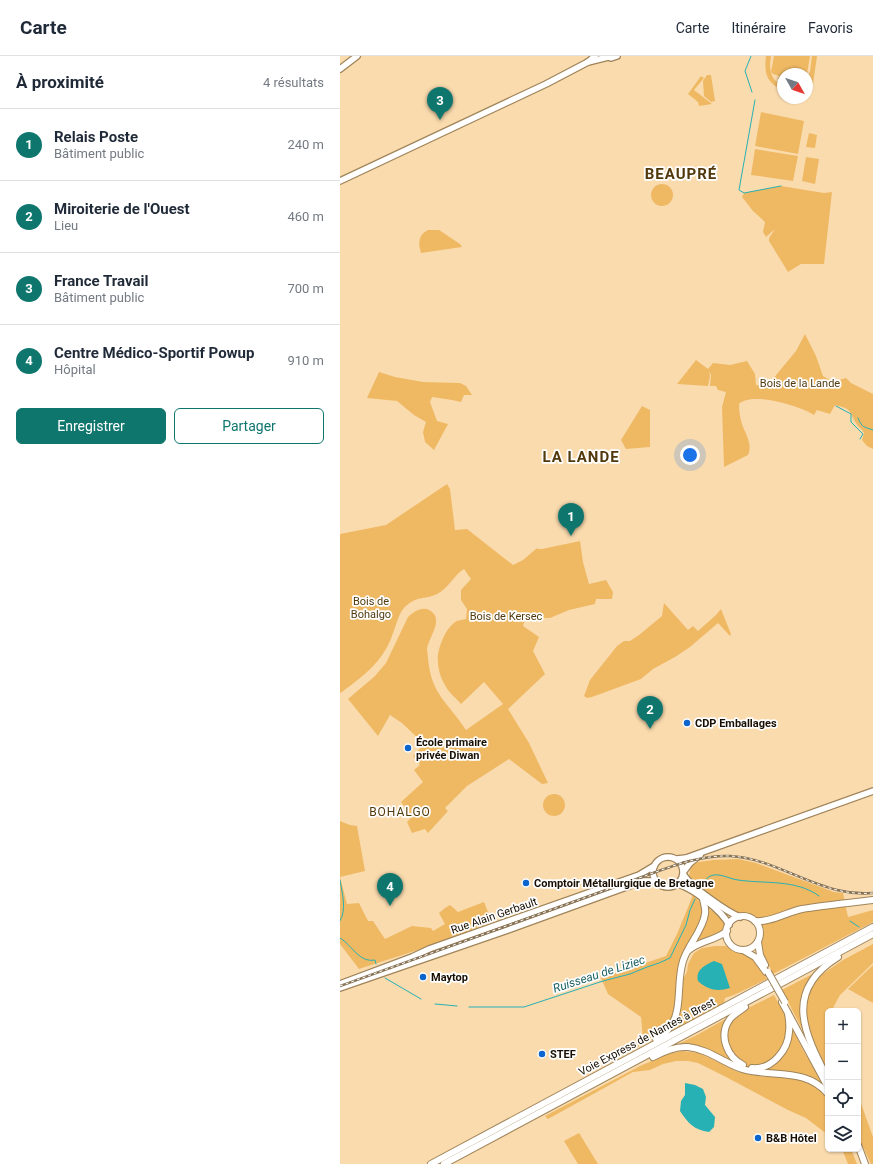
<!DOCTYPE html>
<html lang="fr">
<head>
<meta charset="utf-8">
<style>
  :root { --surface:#fff; --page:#f2f2f3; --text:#1f2937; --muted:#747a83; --line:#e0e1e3; --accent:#0f766e }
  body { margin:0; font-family:Roboto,sans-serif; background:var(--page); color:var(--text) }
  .controls { position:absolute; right:12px; bottom:12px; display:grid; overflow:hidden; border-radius:6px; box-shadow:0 1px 3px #0004 }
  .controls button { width:36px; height:36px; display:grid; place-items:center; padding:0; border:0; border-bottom:1px solid var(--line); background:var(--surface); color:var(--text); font:20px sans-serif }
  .compass { position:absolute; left:437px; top:12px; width:36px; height:36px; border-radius:50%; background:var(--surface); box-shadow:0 1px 3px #0004; rotate:130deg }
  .you { position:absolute; left:350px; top:399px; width:14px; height:14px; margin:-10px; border:3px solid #fff; border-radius:50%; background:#1a73e8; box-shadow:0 0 0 6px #1a73e833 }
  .badge { display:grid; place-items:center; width:26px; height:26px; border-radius:50%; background:var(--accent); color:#fff; font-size:13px; font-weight:700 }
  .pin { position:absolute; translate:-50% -33px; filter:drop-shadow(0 1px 2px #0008) }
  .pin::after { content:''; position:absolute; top:21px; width:14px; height:12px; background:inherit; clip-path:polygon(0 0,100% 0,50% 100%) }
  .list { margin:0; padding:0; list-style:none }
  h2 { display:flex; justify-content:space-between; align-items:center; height:52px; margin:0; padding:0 16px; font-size:17px }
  h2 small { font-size:13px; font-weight:400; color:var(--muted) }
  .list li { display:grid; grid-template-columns:26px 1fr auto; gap:12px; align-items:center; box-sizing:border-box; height:72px; padding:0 16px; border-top:1px solid var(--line) }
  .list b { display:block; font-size:15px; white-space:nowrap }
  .list p { margin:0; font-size:13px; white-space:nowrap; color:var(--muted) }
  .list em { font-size:13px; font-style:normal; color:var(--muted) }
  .actions { display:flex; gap:8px; padding:12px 16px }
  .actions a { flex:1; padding:9px 0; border:1px solid var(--accent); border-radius:6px; text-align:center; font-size:14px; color:var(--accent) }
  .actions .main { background:var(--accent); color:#fff }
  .icon { flex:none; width:22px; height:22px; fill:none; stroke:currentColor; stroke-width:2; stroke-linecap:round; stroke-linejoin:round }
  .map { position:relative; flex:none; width:533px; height:1108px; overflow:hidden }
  header { display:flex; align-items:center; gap:24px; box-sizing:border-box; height:56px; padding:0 20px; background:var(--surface); border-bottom:1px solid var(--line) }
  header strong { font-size:19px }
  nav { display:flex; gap:22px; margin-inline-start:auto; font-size:14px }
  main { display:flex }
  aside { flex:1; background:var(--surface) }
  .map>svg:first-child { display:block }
  .green { fill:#efb964 }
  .water { fill:#27b1b4 }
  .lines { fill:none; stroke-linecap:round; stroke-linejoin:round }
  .stream { stroke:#27b1b4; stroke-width:1 }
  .secondary-casing { stroke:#a08459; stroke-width:8 }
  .trunk-casing { stroke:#a08459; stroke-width:8 }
  .secondary { stroke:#fff; stroke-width:5.5 }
  .trunk { stroke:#fff; stroke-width:6 }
  .rail-casing { stroke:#877356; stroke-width:2.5 }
  .rail { stroke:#fff; stroke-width:1; stroke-dasharray:3; stroke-linecap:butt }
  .trunk-bridge-casing { stroke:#a08459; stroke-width:8; stroke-linecap:butt }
  .trunk-bridge { stroke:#fff; stroke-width:6 }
  .poi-dot { fill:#0c64cd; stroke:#fff; stroke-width:1.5 }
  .labels { text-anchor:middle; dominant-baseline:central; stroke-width:3.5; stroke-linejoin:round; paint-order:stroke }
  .park-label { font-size:11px; fill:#523a0e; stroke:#fff }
  .poi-label { font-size:11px; font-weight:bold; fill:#180e01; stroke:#fff; text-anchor:start }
  .street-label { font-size:11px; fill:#180e01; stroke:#fff }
  .neighbourhood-label { font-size:12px; letter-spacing:1px; fill:#52390b; stroke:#fff }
  .water-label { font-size:12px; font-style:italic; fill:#1d6264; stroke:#fff }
  .district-label { font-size:15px; font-weight:bold; letter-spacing:1px; fill:#52390b; stroke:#fff }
</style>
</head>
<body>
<header>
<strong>Carte</strong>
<nav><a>Carte</a><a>Itinéraire</a><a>Favoris</a></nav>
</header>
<main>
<aside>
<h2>À proximité<small>4 résultats</small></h2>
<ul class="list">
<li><span class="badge">1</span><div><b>Relais Poste</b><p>Bâtiment public</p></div><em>240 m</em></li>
<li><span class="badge">2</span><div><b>Miroiterie de l'Ouest</b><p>Lieu</p></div><em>460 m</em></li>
<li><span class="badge">3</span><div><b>France Travail</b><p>Bâtiment public</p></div><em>700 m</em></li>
<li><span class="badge">4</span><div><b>Centre Médico-Sportif Powup</b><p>Hôpital</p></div><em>910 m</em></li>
</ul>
<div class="actions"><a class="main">Enregistrer</a><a>Partager</a></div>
</aside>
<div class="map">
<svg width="533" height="1108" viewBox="0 0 533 1108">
  <rect width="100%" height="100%" fill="#fadbae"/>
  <!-- green -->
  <g class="green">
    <path d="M 426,0 L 431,0 C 429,13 430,24 443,30 L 443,34 C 426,27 424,16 426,0 Z"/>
    <path d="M 434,0 L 470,0 L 467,18 L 443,18 L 443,25 L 438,23 L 439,20 L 433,18 L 431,16 Z"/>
    <path d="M 472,0 L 477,0 L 472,35 L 467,35 L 467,21 L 470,16 Z"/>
    <path d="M 367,19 L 371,19 L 375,45 L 371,46 L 364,40 L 363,25 Z"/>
    <path d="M 361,20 L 364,22 L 354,34 L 372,48 L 359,50 L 358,46 L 348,38 Z"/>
    <path d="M 421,56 L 464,65 L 458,98 L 415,90 Z"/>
    <path d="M 469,77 L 477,79 L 475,92 L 466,91 Z"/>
    <path d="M 415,93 L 458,100 L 453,125 L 411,119 Z"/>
    <path d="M 466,101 L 479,103 L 475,128 L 462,125 Z"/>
    <circle cx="322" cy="139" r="11"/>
    <path d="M 441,130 L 484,137 L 492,136 L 484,208 L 461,208 L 448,216 L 429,185 L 429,182 L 435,173 L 426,181 L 423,176 L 425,166 L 413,155 L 402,141 L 404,137 Z"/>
    <path d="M 88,174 L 99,174 L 120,188 L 122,191 L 81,197 C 78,187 78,179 88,174 Z"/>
    <path d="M 465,278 L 476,300 L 483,320 L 493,326 L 506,322 L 511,327 L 533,338 L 533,393 L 527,390 L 522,384 L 524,377 C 522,373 518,371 516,367 C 508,354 512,353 495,349 L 490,358 L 477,354 L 474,359 C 461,350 411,335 399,348 C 399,355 400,362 402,368 C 405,377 413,388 408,399 L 384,411 L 382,351 L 386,336 L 378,334 L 376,330 L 370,330 L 371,319 L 369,315 L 370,320 L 368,330 L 337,328 L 356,304 L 368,313 L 373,307 L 390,309 L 407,305 L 415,318 L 416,329 L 427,330 L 456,295 Z"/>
    <path d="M 39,316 L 55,321 L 83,326 L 120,327 L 126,330 L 132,339 L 124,339 L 121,346 L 112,344 L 92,341 L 90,346 L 97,365 L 108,368 L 94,394 L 85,386 L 83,376 L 86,366 L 74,359 L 57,345 L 27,342 Z"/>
    <path d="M 302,350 L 310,354 L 310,391 L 286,393 L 281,384 Z"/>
    <path d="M 107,428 L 110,433 L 115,474 L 127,473 L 173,509 L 183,504 L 197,492 L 198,493 L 202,493 L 240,485 L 243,506 L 249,528 L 266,524 L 273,536 L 272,543 L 256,543 L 255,548 L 229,554 L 210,562 L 185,562 L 183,570 L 199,581 L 193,595 L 205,618 L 168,653 L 189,687 L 208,727 L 202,728 L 169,703 L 127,730 L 105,752 L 108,755 L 88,777 L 85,773 L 72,777 L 67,766 L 70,763 L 67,754 L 61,746 L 83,726 L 74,714 L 80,709 L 73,700 L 84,688 L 62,667 L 50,659 L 38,680 L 8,643 L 35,620 L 46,607 L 68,561 C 75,554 86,548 94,558 C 101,568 88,583 87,593 C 87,596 88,599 88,602 C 91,639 108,646 126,674 L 163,648 L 144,626 L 121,648 C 116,642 108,636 105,629 C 101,623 98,613 98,606 C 96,595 106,570 117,565 C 119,564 123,564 126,563 L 127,553 L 121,544 L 121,534 L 131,523 L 124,513 C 114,519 108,533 97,538 C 85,544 76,539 64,552 C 58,558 54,577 50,585 C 40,608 21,622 2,636 L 0,637 L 0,478 L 46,469 Z"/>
    <path d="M 324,547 L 348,574 L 353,570 L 358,575 L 376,559 L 381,553 L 391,578 L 390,580 L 378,567 L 350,591 L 335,601 L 313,613 L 301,623 L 252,641 L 247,642 L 244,640 L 250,624 L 277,590 L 284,585 L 290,585 L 299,579 L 322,560 Z"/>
    <circle cx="214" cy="749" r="11"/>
    <path d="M 0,765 L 10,769 L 17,770 L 25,815 L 0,821 L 7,848 L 19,847 L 28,865 L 33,865 L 45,883 L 72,870 L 91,872 L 93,875 L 105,868 L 99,857 L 105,852 L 110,849 L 118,856 L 144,846 L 152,866 L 84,892 L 19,913 L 0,888 Z"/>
    <path d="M 398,803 L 416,807 L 494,836 L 503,837 L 508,861 L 533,854 L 533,866 L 433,918 L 423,897 L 421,889 L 424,874 C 421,866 417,860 407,858 C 403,857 399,857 395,856 C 380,848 359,832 349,819 L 352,807 L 373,804 Z"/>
    <path d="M 353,839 L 361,847 L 384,863 L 385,871 L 382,876 L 345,895 L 339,907 L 336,955 L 331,966 L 325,973 L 301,989 L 285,998 L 281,995 L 303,983 L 301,961 L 268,938 L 261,922 L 326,900 L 337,878 Z"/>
    <path d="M 533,888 L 533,907 L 500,939 L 493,952 L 493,955 L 488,955 L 488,1017 L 475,990 L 472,981 L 463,975 L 442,934 L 478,915 L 484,917 L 503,904 Z"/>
    <path d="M 375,890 L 386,890 L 394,895 L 409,899 L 418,908 L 427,923 L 394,939 L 385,942 L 384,947 L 330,977 L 338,962 L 343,923 L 347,916 L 348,908 L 354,897 L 362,892 Z"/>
    <path d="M 533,909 L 533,947 L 508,933 Z"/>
    <path d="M 434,939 L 452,972 L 464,996 L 485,1029 L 484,1030 L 472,1022 L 460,1017 L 420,1015 L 403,1011 L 368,993 L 348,988 L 334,990 L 355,980 L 391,960 L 398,960 L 410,951 Z"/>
    <path d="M 342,995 L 359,997 L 398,1016 L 423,1021 L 452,1021 L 466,1024 L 484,1036 L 488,1042 L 488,1079 L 466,1062 L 448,1054 L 386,1021 L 358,1007 L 348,1005 L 336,1005 L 323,1008 L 310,1014 L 293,1016 L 208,1063 L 205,1060 L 300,1010 L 328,998 Z"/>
    <path d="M 518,1039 L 533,1081 L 533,1108 L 531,1108 L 518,1080 Z"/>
    <path d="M 239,1077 L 258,1108 L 238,1108 L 224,1085 Z"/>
    <path d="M 502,1093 L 511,1093 L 517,1108 L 508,1108 Z"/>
  </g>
  <!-- water -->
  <g class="water">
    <path d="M 374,905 L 382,908 L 390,932 C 377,936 368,934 358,925 C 355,914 365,909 374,905 Z"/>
    <path d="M 345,1027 L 355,1029 L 363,1033 L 366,1041 L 365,1049 L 375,1061 L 374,1071 L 369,1076 C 354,1074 348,1067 340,1055 L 341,1045 L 345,1039 Z"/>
  </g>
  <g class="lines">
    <!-- stream -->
    <g class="stream">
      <path d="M 411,0 L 405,15 L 412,36"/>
      <path d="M 415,44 L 399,134 L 404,137 L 441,130"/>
      <path d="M 496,350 L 511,358 L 511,366 L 523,378 L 520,383"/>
      <path d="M 518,362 C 523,373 523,370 533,374"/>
      <path d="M 0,824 C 2,837 7,853 0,865"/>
      <path d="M 362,828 C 365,824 368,820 374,819 C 382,818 390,823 398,824 C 425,828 456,823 479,840"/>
      <path d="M 510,865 L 519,871"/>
      <path d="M 0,882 C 12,889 19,907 35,904 L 36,908"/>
      <path d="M 45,922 L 81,943"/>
      <path d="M 95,948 L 117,950"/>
      <path d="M 129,951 L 184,951 L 263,925 L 290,918 L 307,911 L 319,907 L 330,902 L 346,869 L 350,854 L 355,843"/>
    </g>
    <defs>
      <g id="secondary">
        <path d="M 265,0 L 271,2 L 277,0"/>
        <path d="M 248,6 L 268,1"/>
        <path d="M 0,13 L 17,0"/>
        <path d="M 0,125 L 206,28 L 248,6 L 255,0"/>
        <circle cx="328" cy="816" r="15"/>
        <path d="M 337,803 L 346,802 L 533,735"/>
        <path d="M 344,815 L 350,807 L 360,799"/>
        <path d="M 344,819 C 350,830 387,856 400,861"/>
        <path d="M 338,828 C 353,833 382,854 389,869"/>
        <path d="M 0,928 L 72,901 L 89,893 L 299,819 L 314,810"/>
        <path d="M 0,932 L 168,874 L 303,825 L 316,825"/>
      </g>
      <g id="trunk">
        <circle cx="403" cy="877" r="17"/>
        <path d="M 415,865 C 429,867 447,856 462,853 C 485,849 510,847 533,844"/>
        <path d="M 418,886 L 420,899 L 425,909"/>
        <path d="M 349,894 C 361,884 375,885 387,875"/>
        <path d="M 403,894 L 415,901 L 426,916"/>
        <path d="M 442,946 L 488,1031"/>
        <path d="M 316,983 C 348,965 334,934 343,905 C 348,889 363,874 365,858 C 366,853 364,848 363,843"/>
        <path d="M 313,1001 C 324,995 336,990 348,991 C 368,993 384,1007 402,1013 C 432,1022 466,1011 488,1038"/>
        <path d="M 403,1009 C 387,1001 378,979 390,963 C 394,958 400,955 405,951"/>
        <path d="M 412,1012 C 432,1014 448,994 449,976 C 450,969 449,963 448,957"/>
        <path d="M 488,1023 C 464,977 443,935 498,901"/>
        <path d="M 518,1089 L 525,1108"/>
        <path d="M 91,1108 L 533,871"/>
        <path d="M 104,1108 L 533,878"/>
      </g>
    </defs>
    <!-- secondary casing -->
    <use href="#secondary" class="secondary-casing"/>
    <!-- trunk casing -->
    <use href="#trunk" class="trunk-casing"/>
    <!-- secondary -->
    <use href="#secondary" class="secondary"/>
    <!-- trunk -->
    <use href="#trunk" class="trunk"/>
    <defs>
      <path id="rail" d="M 0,930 L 313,817 C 338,808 363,799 390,800 C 428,802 460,825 497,834 C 509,837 521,838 533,837"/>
    </defs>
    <!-- rail casing -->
    <use href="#rail" class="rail-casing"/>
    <!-- rail -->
    <use href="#rail" class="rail"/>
    <defs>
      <path id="trunk-bridge" d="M 428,916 L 445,946"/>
    </defs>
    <!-- trunk-bridge casing -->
    <use href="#trunk-bridge" class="trunk-bridge-casing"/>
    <!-- trunk-bridge -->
    <use href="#trunk-bridge" class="trunk-bridge"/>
  </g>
  <!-- markers -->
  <g class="poi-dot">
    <circle cx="347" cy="667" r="4"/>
    <circle cx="68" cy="692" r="4"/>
    <circle cx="186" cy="827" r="4"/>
    <circle cx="83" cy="921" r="4"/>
    <circle cx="202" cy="998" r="4"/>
    <circle cx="418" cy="1082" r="4"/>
  </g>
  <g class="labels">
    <!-- park labels -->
    <g class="park-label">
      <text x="460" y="327">Bois de la Lande</text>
      <text x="31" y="545">Bois de<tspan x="31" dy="13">Bohalgo</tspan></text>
      <text x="166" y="560">Bois de Kersec</text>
    </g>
    <!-- poi labels -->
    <g class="poi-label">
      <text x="355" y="667">CDP Emballages</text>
      <text x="76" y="686">École primaire<tspan x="76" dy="13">privée Diwan</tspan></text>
      <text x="194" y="827">Comptoir Métallurgique de Bretagne</text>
      <text x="91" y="921">Maytop</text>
      <text x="210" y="998">STEF</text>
      <text x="426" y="1082">B&amp;B Hôtel</text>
    </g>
    <!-- street labels -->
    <g class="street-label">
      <text transform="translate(154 860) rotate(-19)">Rue Alain Gerbault</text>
      <text transform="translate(307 981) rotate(-28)">Voie Express de Nantes à Brest</text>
    </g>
    <!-- neighbourhood labels -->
    <g class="neighbourhood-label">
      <text x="60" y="756">BOHALGO</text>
    </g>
    <!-- water labels -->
    <g class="water-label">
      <text transform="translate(259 918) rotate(-18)">Ruisseau de Liziec</text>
    </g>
    <!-- district labels -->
    <g class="district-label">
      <text x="341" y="118">BEAUPRÉ</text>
      <text x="241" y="401">LA LANDE</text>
    </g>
  </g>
</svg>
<div class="controls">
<button>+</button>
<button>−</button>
<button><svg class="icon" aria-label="locate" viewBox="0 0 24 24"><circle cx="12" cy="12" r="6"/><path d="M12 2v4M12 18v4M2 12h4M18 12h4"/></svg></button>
<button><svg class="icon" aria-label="layers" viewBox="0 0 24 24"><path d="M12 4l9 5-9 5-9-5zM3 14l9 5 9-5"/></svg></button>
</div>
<svg class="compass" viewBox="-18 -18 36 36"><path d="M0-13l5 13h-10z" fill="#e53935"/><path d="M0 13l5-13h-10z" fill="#747a83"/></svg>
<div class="you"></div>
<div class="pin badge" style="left:231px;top:480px">1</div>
<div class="pin badge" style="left:310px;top:673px">2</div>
<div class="pin badge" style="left:100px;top:64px">3</div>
<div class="pin badge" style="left:50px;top:850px">4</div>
</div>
</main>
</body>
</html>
